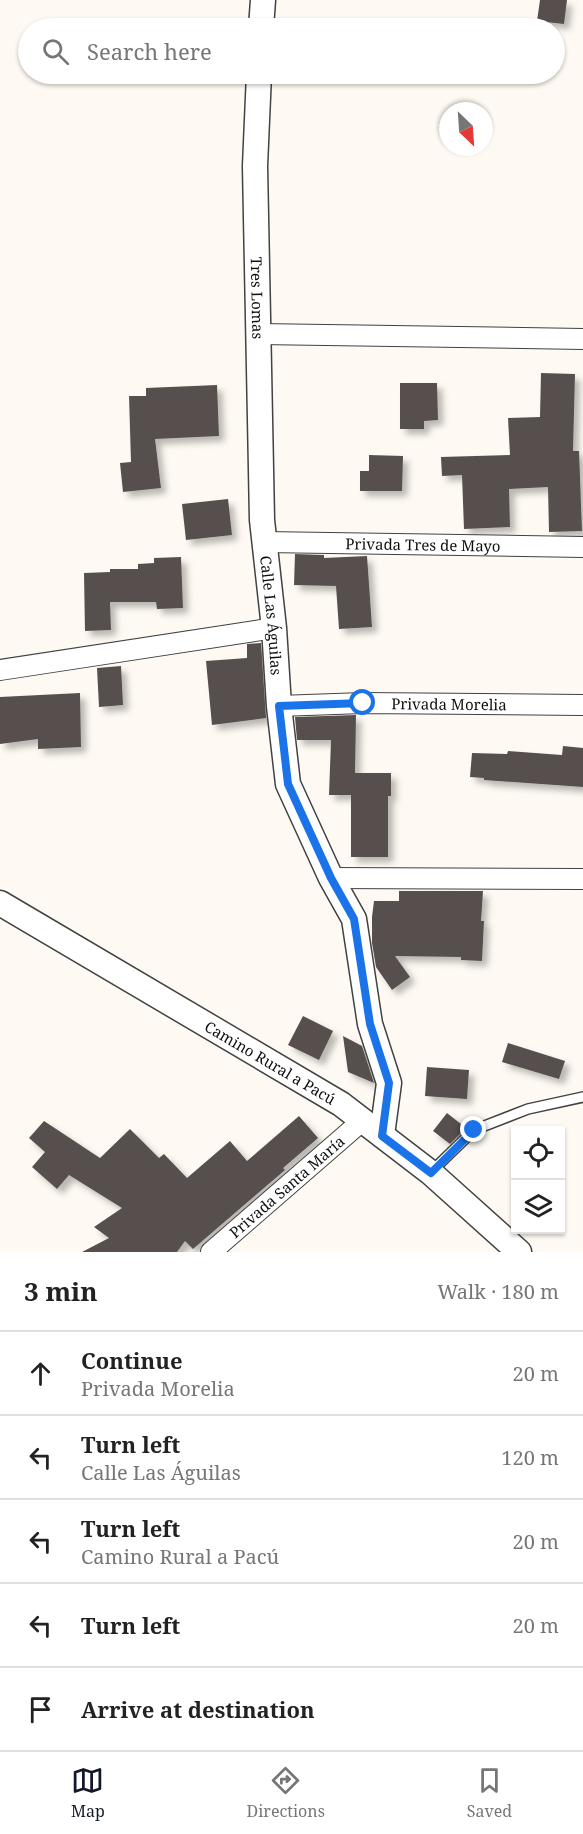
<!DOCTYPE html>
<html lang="en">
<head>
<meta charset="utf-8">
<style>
  :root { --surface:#fff; --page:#f2f2f2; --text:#222; --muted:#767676; --line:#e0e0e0; --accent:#111827 }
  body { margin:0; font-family:"Noto Serif",serif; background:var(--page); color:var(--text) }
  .controls { position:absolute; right:18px; bottom:18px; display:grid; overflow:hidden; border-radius:0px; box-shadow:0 2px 4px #0004 }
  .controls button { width:54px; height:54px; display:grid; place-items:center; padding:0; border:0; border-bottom:2px solid var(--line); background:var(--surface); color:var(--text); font:30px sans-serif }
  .compass { position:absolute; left:439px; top:102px; width:54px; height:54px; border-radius:50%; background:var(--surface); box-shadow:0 2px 4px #0004; rotate:155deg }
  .stop { position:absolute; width:18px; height:18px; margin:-14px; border:4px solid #1a73e8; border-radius:50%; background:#fff }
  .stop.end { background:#1a73e8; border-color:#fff; box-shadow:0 2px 6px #0008 }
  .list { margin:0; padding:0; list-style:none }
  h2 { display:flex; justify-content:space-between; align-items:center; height:78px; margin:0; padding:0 24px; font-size:26px }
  h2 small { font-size:20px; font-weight:400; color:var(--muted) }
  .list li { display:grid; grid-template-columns:39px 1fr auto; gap:18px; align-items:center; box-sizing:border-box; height:84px; padding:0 24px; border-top:2px solid var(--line) }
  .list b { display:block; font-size:22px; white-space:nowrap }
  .list p { margin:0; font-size:20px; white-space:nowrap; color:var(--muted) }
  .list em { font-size:20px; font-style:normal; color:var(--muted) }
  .icon { flex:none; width:33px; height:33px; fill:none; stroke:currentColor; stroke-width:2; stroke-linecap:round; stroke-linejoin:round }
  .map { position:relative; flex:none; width:583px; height:1252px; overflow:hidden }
  .search { position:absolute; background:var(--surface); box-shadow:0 2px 4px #0004; left:18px; right:18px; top:18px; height:66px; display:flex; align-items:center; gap:15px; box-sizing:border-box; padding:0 21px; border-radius:33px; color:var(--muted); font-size:22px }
  .sheet { height:498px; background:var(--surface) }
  nav { display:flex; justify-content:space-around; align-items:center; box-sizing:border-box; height:84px; border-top:2px solid var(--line); background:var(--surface); font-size:16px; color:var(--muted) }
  nav a { display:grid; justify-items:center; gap:3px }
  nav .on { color:var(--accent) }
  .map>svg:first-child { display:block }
  .building { fill:#57504d; filter:url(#shadow) }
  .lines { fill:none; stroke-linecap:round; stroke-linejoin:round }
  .service-casing { stroke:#424242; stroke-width:12 }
  .minor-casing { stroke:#424242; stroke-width:22 }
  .tertiary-casing { stroke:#424242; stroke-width:27 }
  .service { stroke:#fff; stroke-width:9 }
  .minor { stroke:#fff; stroke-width:20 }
  .tertiary { stroke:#fff; stroke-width:24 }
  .route { stroke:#1a73e8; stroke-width:8 }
  .labels { text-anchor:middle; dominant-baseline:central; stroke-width:6; stroke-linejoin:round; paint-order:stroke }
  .street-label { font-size:15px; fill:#0f0f0f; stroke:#fff }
</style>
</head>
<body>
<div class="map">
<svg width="583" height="1252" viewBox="0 0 583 1252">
  <defs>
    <filter id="shadow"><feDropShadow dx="5.5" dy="5.5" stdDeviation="3" flood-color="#0004"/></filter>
  </defs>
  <rect width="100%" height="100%" fill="#fefaf3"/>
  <!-- building -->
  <g class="building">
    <path d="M 540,0 L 567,0 L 564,24 L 537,21 Z"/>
    <path d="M 541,373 L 575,374 L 573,451 L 579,451 L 582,531 L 549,532 L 548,487 L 509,489 L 510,527 L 464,529 L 462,475 L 442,476 L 441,457 L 510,455 L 508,418 L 540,417 Z"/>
    <path d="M 400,383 L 437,383 L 438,420 L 424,421 L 424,429 L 400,429 Z"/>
    <path d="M 217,385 L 219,436 L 155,439 L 161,488 L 123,492 L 120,463 L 131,462 L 129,396 L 146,396 L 146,388 Z"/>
    <path d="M 369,455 L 403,456 L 402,491 L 360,491 L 360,471 L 369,471 Z"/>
    <path d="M 228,499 L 232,535 L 186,540 L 182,504 Z"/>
    <path d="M 295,554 L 324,555 L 324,558 L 367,556 L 372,627 L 339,629 L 336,586 L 294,585 Z"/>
    <path d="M 181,557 L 183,608 L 157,609 L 156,602 L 110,602 L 111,630 L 85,631 L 84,573 L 110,572 L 110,569 L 138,569 L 138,564 L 154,563 L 154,558 Z"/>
    <path d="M 261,643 L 266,718 L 212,725 L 206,661 L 247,658 L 247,644 Z"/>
    <path d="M 121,666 L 123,705 L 99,707 L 97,668 Z"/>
    <path d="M 80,693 L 81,747 L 38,749 L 38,739 L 0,744 L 0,697 Z"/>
    <path d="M 356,715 L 355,773 L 391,773 L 391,796 L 388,796 L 388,857 L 351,857 L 351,795 L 329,795 L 331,740 L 297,740 L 295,717 Z"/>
    <path d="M 563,746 L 583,748 L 583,787 L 484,780 L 484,778 L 470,777 L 472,753 L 507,754 L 508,751 L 562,755 Z"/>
    <path d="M 399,891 L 483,891 L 481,921 L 484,921 L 482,961 L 461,960 L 461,957 L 395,956 L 410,977 L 392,990 L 376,967 L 372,943 L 372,917 L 374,901 L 399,901 Z"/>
    <path d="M 303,1016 L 333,1031 L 319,1060 L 288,1045 Z"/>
    <path d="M 343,1036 L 362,1046 L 374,1083 L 348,1072 Z"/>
    <path d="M 508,1043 L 565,1061 L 559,1079 L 502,1062 Z"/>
    <path d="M 427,1067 L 469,1070 L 467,1099 L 425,1096 Z"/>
    <path d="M 447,1113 L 466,1128 L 450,1144 L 433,1131 Z"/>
    <path d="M 299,1116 L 318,1138 L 283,1168 L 285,1170 L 193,1249 L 185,1241 L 177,1252 L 82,1252 L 109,1238 L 94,1227 L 122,1208 L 69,1175 L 57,1189 L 32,1167 L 45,1152 L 29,1138 L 44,1121 L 100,1158 L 130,1129 L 159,1158 L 164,1154 L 187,1178 L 230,1141 L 247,1161 Z"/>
  </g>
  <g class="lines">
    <defs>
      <path id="service" d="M 432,1171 L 474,1130 L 528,1109 L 583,1097"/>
      <g id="minor">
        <path d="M 259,334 L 583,339"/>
        <path id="s1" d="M 264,542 L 583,547"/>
        <path d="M 0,670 L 274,628"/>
        <path id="s2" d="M 279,706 L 363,703 L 583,705"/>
        <path d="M 331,878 L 583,879"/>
        <path id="s3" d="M 211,1252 L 362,1121"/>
      </g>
      <g id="tertiary">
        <path d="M 261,28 L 263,0"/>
        <path id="s4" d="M 259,74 L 255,166 L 262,520 L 274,628 L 279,706 L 288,784 L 331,878 L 354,919 L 370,1024 L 389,1083 L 382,1135"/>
        <path id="s5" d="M 0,903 L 341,1104 L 431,1173 L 519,1252"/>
      </g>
    </defs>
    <!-- service casing -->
    <use href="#service" class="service-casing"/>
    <!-- minor casing -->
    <use href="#minor" class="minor-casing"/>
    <!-- tertiary casing -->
    <use href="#tertiary" class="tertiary-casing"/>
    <!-- service -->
    <use href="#service" class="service"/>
    <!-- minor -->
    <use href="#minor" class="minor"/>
    <!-- tertiary -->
    <use href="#tertiary" class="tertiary"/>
  </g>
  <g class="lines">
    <!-- route -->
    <path class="route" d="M 363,703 L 279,706 L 288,784 L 331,878 L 354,919 L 370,1024 L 389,1083 L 382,1136 L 431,1173 L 474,1130"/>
  </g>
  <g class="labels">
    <!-- street labels -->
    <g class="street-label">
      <text stroke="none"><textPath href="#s4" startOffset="224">Tres Lomas</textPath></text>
      <text stroke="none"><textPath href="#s1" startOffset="159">Privada Tres de Mayo</textPath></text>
      <text stroke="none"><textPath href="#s4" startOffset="542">Calle Las Águilas</textPath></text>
      <text stroke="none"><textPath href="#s2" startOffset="170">Privada Morelia</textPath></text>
      <text stroke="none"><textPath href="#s5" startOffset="314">Camino Rural a Pacú</textPath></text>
      <text stroke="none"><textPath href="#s3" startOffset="100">Privada Santa María</textPath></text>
    </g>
  </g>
</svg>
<div class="controls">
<button><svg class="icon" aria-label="locate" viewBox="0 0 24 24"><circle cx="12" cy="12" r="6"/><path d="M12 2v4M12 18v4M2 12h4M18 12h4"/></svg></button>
<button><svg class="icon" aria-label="layers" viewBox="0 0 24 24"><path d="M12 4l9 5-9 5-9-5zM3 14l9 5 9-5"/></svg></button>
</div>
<svg class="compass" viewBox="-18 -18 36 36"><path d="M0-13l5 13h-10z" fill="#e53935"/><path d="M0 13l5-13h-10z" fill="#767676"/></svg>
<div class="stop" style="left:363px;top:703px"></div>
<div class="stop end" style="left:474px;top:1130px"></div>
<div class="search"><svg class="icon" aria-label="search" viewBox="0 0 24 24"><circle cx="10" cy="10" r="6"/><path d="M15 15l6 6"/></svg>Search here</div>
</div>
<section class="sheet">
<h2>3 min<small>Walk · 180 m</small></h2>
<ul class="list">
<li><svg class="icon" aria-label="ahead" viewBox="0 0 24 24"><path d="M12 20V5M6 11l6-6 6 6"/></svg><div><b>Continue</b><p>Privada Morelia</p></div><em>20 m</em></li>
<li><svg class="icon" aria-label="left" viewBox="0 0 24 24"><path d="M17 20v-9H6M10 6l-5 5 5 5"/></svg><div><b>Turn left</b><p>Calle Las Águilas</p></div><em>120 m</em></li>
<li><svg class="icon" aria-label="left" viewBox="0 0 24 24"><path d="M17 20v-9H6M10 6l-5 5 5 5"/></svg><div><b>Turn left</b><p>Camino Rural a Pacú</p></div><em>20 m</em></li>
<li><svg class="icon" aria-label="left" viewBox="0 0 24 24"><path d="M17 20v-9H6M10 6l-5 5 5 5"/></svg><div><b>Turn left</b></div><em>20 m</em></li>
<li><svg class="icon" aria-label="arrive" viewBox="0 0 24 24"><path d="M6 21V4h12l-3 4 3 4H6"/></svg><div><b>Arrive at destination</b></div></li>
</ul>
</section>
<nav>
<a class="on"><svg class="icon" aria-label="map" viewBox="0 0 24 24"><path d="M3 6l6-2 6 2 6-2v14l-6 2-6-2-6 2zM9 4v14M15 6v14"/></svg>Map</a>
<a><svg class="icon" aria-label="directions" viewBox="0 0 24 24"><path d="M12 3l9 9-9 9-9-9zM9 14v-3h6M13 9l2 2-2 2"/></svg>Directions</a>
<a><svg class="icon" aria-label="saved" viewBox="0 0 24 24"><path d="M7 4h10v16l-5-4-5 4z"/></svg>Saved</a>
</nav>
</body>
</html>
